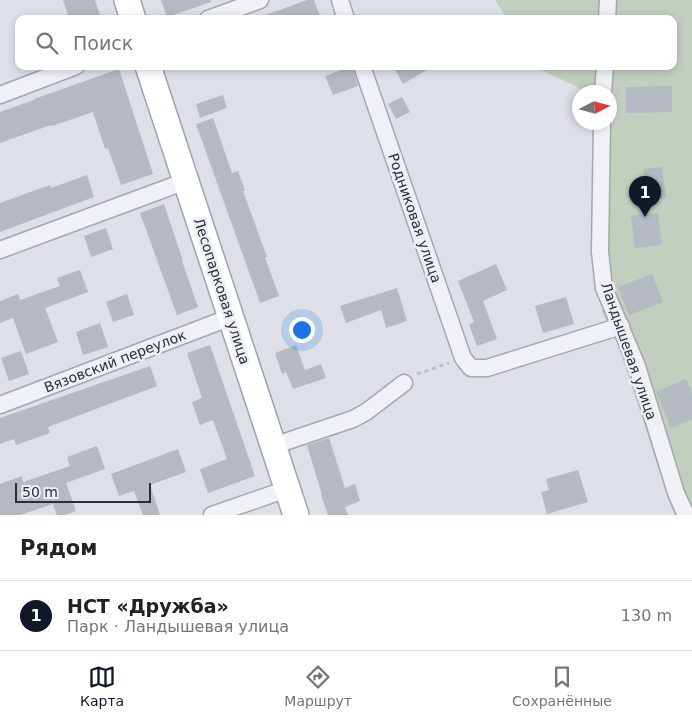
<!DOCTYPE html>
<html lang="ru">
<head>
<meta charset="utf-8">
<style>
  :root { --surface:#fff; --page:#f6f6f6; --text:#222; --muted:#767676; --line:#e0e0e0; --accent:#111827 }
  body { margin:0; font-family:"DejaVu Sans",sans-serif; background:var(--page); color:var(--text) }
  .compass { position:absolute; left:572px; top:85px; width:45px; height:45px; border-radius:50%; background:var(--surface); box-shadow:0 2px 8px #0003; rotate:84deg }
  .scale { position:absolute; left:15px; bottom:12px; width:136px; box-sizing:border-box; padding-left:5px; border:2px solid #282e3b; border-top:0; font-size:14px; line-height:18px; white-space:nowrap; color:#282e3b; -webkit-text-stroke:4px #eceff3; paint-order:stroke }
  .you { position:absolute; left:301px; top:329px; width:18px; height:18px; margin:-12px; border:4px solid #fff; border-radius:50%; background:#1a73e8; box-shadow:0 0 0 8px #1a73e833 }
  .badge { display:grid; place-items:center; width:32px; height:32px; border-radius:50%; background:var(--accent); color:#fff; font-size:16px; font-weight:700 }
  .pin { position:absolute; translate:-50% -41px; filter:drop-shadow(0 1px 2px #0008) }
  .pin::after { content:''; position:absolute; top:26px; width:18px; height:15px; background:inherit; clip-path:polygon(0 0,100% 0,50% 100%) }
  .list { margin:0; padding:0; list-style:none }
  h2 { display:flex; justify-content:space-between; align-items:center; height:65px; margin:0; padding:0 20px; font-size:21px }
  h2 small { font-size:16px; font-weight:400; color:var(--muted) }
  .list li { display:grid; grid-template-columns:32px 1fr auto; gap:15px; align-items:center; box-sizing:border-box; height:70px; padding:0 20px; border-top:1px solid var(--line) }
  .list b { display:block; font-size:19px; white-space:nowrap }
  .list p { margin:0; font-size:16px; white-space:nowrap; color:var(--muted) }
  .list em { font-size:16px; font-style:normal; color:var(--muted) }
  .icon { flex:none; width:28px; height:28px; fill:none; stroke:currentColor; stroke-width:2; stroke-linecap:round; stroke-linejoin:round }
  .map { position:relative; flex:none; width:692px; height:515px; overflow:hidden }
  .search { position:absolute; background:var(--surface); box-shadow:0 2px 8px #0003; left:15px; right:15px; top:15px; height:55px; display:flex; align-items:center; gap:12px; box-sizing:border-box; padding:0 18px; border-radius:10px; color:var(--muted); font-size:19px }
  .sheet { height:135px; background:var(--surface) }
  nav { display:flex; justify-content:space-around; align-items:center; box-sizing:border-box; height:70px; border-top:1px solid var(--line); background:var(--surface); font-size:14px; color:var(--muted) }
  nav a { display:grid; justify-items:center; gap:2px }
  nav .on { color:var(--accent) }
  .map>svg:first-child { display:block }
  .green { fill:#c2cfbf }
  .building { fill:#b5b9c2 }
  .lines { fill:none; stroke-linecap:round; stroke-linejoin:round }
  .minor-casing { stroke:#a3a7af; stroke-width:19 }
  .primary-casing { stroke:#9da4b0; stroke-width:28 }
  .path { stroke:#bbbec4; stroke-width:3; stroke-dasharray:4 4; stroke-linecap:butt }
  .minor { stroke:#eff1f4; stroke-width:16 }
  .primary { stroke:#fff; stroke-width:25 }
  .labels { text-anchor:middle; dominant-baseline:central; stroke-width:5; stroke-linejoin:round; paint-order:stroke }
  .street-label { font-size:14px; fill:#282e3b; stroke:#eceff3 }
</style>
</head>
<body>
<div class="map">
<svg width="692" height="515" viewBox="0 0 692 515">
  <rect width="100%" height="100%" fill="#dde0e6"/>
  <!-- green -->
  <path class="green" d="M 495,0 L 692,0 L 692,515 L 675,515 L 672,509 L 617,342 L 602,312 L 594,123 L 610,122 L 610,92 L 588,92 L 539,69 L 538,66 L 673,66 L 673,19 L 507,19 Z"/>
  <!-- building -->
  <g class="building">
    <path d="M 63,0 L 95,0 L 101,19 L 69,19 Z"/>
    <path d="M 161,0 L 210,0 L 211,2 L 167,17 Z"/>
    <path d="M 307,0 L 314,0 L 321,19 L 261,19 L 260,17 Z"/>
    <path d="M 352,66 L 358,86 L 333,95 L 325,76 Z"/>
    <path d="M 393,66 L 434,66 L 403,84 Z"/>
    <path d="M 119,69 L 153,174 L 121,185 L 108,148 L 105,149 L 93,112 L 52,126 L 51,125 L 0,143 L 0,112 L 34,100 L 34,99 Z"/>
    <path d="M 672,86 L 672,112 L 626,113 L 626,87 Z"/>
    <path d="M 223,95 L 227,108 L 200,118 L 196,104 Z"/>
    <path d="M 402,97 L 410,112 L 396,119 L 388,104 Z"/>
    <path d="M 213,118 L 232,173 L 238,171 L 245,191 L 243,191 L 267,257 L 265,257 L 279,296 L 260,303 L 196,124 Z"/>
    <path d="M 662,167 L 666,198 L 646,200 L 643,169 Z"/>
    <path d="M 87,175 L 94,197 L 0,232 L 0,203 L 50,185 L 51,188 Z"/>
    <path d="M 164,204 L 183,261 L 182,261 L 198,307 L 177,315 L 140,213 Z"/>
    <path d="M 658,213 L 662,245 L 635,248 L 631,216 Z"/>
    <path d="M 106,228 L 113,249 L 91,257 L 84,236 Z"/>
    <path d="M 496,264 L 507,290 L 483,301 L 497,339 L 477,346 L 469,324 L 474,322 L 458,281 Z"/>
    <path d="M 80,270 L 88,292 L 45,308 L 58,342 L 26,354 L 13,318 L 0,323 L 0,301 L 18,294 L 20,300 L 60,286 L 57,278 Z"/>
    <path d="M 652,274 L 663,302 L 629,315 L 618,287 Z"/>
    <path d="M 397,288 L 407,321 L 386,328 L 381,310 L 346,323 L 340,306 Z"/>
    <path d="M 127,294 L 134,315 L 113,322 L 106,302 Z"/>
    <path d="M 566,297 L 574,324 L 543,333 L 535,306 Z"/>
    <path d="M 100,323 L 108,347 L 83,355 L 76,332 Z"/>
    <path d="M 210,345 L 255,476 L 208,493 L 200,469 L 227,459 L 213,420 L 200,425 L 192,402 L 202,398 L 187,353 Z"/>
    <path d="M 296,345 L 305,370 L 321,364 L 326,378 L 293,389 L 286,372 L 282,374 L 275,353 Z"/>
    <path d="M 21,351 L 29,374 L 9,381 L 1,358 Z"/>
    <path d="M 150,366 L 157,386 L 48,427 L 50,433 L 16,445 L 14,439 L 0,444 L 0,418 Z"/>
    <path d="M 686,379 L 692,394 L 692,419 L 671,428 L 656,392 Z"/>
    <path d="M 329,438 L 345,488 L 355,484 L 360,501 L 345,507 L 348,515 L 328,515 L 321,495 L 322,495 L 307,445 Z"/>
    <path d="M 97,446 L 105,469 L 66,483 L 76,511 L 65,515 L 57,515 L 53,504 L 20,515 L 0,515 L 0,484 L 22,476 L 23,482 L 70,466 L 67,457 Z"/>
    <path d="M 178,449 L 186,472 L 150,485 L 160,515 L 143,515 L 134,491 L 119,496 L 111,474 Z"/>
    <path d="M 578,470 L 588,502 L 547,514 L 541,492 L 549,490 L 546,479 Z"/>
  </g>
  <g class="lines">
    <defs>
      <g id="minor">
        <path d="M 340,0 L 346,19"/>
        <path d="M 208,19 L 260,0"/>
        <path d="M 607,19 L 608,0"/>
        <path d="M 362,66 L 463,358 L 471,368 L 487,368 L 621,326"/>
        <path d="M 603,92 L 605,66"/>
        <path d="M 0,95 L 76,66"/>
        <path d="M 602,122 L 600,252 L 604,288 L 637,366 L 676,493 L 686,515"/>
        <path d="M 0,250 L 186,181"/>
        <path d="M 0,405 L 231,317"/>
        <path d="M 273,446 L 353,419 L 366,412 L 404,383"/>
        <path d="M 212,515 L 287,489"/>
      </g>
      <g id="primary">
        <path d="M 127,0 L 133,19"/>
        <path d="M 148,66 L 296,515"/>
      </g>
    </defs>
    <!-- minor casing -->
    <use href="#minor" class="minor-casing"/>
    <!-- primary casing -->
    <use href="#primary" class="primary-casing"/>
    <!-- path -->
    <path class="path" d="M 417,374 L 449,363"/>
    <!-- minor -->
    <use href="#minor" class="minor"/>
    <!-- primary -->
    <use href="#primary" class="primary"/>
  </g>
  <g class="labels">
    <!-- street labels -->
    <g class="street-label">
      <text transform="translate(415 218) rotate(71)">Родниковая улица</text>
      <text transform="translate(222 291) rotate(72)">Лесопарковая улица</text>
      <text transform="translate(629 351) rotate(71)">Ландышевая улица</text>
      <text transform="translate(115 361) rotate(-21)">Вязовский переулок</text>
    </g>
  </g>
</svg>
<svg class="compass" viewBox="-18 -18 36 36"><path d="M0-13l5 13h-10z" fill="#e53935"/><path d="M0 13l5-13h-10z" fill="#767676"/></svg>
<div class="scale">50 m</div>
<div class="you"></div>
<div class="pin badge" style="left:645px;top:217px">1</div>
<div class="search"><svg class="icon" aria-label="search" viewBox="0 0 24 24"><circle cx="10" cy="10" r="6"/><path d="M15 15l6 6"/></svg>Поиск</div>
</div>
<section class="sheet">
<h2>Рядом<small></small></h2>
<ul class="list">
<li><span class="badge">1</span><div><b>НСТ «Дружба»</b><p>Парк · Ландышевая улица</p></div><em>130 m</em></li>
</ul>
</section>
<nav>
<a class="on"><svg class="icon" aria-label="map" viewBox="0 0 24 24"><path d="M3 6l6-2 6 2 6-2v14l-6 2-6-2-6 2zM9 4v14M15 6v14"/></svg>Карта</a>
<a><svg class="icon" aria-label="directions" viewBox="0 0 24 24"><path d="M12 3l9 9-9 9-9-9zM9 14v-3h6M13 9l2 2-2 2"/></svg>Маршрут</a>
<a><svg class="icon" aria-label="saved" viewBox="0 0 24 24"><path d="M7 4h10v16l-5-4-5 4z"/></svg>Сохранённые</a>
</nav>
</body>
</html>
